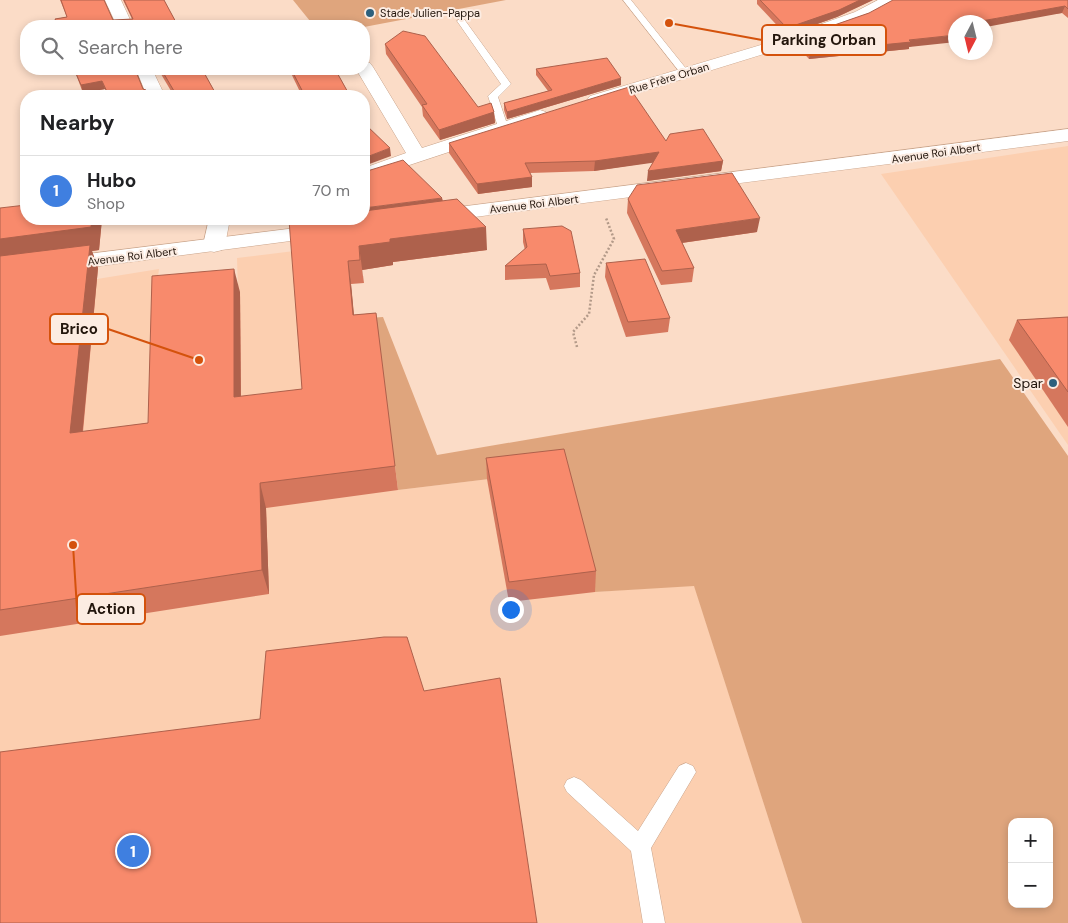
<!DOCTYPE html>
<html lang="en">
<head>
<meta charset="utf-8">
<style>
  :root { --surface:#fff; --page:#f2f2f2; --text:#202124; --muted:#757577; --line:#e0e0e0; --accent:#b45309 }
  body { margin:0; font-family:"DM Sans",sans-serif; background:var(--page); color:var(--text) }
  .controls { position:absolute; right:15px; bottom:15px; display:grid; overflow:hidden; border-radius:10px; box-shadow:0 2px 8px #0003 }
  .controls button { width:45px; height:45px; display:grid; place-items:center; padding:0; border:0; border-bottom:1px solid var(--line); background:var(--surface); color:var(--text); font:25px sans-serif }
  .compass { position:absolute; left:948px; top:15px; width:45px; height:45px; border-radius:50%; background:var(--surface); box-shadow:0 2px 8px #0003; rotate:187deg }
  .you { position:absolute; left:510px; top:609px; width:18px; height:18px; margin:-12px; border:4px solid #fff; border-radius:50%; background:#1a73e8; box-shadow:0 0 0 8px #1a73e833 }
  .badge { display:grid; place-items:center; width:32px; height:32px; border-radius:50%; background:var(--accent); color:#fff; font-size:16px; font-weight:700 }
  .pin { position:absolute; translate:-50% -50%; border:2px solid #fff; box-shadow:0 1px 5px #0006 }
  .list { margin:0; padding:0; list-style:none }
  h2 { display:flex; justify-content:space-between; align-items:center; height:65px; margin:0; padding:0 20px; font-size:21px }
  h2 small { font-size:16px; font-weight:400; color:var(--muted) }
  .list li { display:grid; grid-template-columns:32px 1fr auto; gap:15px; align-items:center; box-sizing:border-box; height:70px; padding:0 20px; border-top:1px solid var(--line) }
  .list b { display:block; font-size:19px; white-space:nowrap }
  .list p { margin:0; font-size:16px; white-space:nowrap; color:var(--muted) }
  .list em { font-size:16px; font-style:normal; color:var(--muted) }
  .icon { flex:none; width:28px; height:28px; fill:none; stroke:currentColor; stroke-width:2; stroke-linecap:round; stroke-linejoin:round }
  .map { position:relative; flex:none; width:1068px; height:923px; overflow:hidden }
  .search { position:absolute; background:var(--surface); box-shadow:0 2px 8px #0003; left:20px; top:20px; width:350px; height:55px; display:flex; align-items:center; gap:12px; box-sizing:border-box; padding:0 18px; border-radius:20px; color:var(--muted); font-size:19px }
  .panel { position:absolute; background:var(--surface); box-shadow:0 2px 8px #0003; left:20px; top:90px; width:350px; height:135px; border-radius:20px }
  .map>svg:first-child { display:block }
  .built { fill:#fccfb0 }
  .green { fill:#dfa57d; fill-rule:evenodd }
  .lines { fill:none; stroke-linecap:round; stroke-linejoin:round }
  .service-casing { stroke:#c8a38a; stroke-width:1 }
  .minor-casing { stroke:#c8a38a; stroke-width:1 }
  .secondary-casing { stroke:#c8a38a; stroke-width:1 }
  .path { stroke:#b39a89; stroke-width:2.5; stroke-dasharray:2 2; stroke-linecap:butt }
  .service { fill:#fff; fill-rule:evenodd }
  .minor { fill:#fff; fill-rule:evenodd }
  .secondary { fill:#fff; fill-rule:evenodd }
  .wall { fill:#d5775d }
  .shaded-wall { fill:#ae614c }
  .building { fill:#f88a6c; stroke:#ae614c }
  .poi-dot { fill:#2d607d; stroke:#fcece2; stroke-width:2 }
  .labels { text-anchor:middle; dominant-baseline:central; stroke-width:4; stroke-linejoin:round; paint-order:stroke }
  .far-poi-label { font-size:11px; fill:#23160d; stroke:#fcece2; text-anchor:start }
  .far-street-label { font-size:11px; fill:#23160d; stroke:#fcece2 }
  .poi-label { font-size:14px; fill:#23160d; stroke:#fcece2; text-anchor:end }
  .leader { fill:none; stroke:#d4520c; stroke-width:2 }
  .callout-dot { fill:#d4520c; stroke:#fcece2; stroke-width:2 }
  .callout { fill:#fcece2; stroke:#d4520c; stroke-width:2 }
  .callout-label { font-size:15px; text-anchor:middle; font-weight:bold; fill:#23160d }
</style>
</head>
<body>
<div class="map">
<svg width="1068" height="923" viewBox="0 0 1068 923">
  <rect width="100%" height="100%" fill="#fbdcc7"/>
  <!-- built -->
  <g class="built">
    <path d="M 1068,146 L 1068,445 L 881,174 Z"/>
    <path d="M 318,248 L 326,294 L 352,290 L 356,339 L 379,337 L 398,490 L 564,470 L 595,592 L 694,585 L 802,923 L 0,923 L 0,465 L 81,453 L 97,279 L 159,269 L 155,299 L 238,289 L 237,258 Z"/>
  </g>
  <!-- green -->
  <g class="green">
    <path d="M 293,0 L 506,0 L 364,27 L 314,26 Z"/>
    <path d="M 383,317 L 437,455 L 1000,359 L 1068,456 L 1068,923 L 802,923 L 694,586 L 595,592 L 564,470 L 398,490 L 379,337 L 354,319 ZM 1012,822 L 1049,822 L 1049,904 L 1012,904 Z"/>
  </g>
  <g class="lines">
    <defs>
      <g id="service">
        <path d="M 623,0 L 631,0 L 688,71 L 688,75 L 682,75 Z"/>
        <path d="M 461,18 L 464,19 L 511,84 L 498,97 L 508,127 L 507,129 L 499,129 L 498,127 L 488,96 L 501,84 L 457,21 Z"/>
        <path d="M 686,763 L 693,766 L 696,772 L 651,848 L 665,923 L 643,923 L 631,851 L 567,792 L 564,786 L 567,780 L 574,777 L 581,780 L 638,831 L 679,766 Z"/>
      </g>
      <g id="minor">
        <path d="M 105,0 L 121,0 L 133,26 L 117,26 Z"/>
        <path d="M 878,0 L 898,0 L 895,3 L 867,18 L 783,48 L 602,104 L 596,105 L 590,104 L 587,100 L 590,96 L 771,42 L 855,12 Z"/>
        <path d="M 364,62 L 370,63 L 373,67 L 422,148 L 534,112 L 540,110 L 546,112 L 549,116 L 546,120 L 364,180 L 364,168 L 406,153 L 356,69 L 364,69 Z"/>
        <path d="M 136,69 L 152,69 L 165,96 L 147,96 Z"/>
        <path d="M 209,219 L 230,219 L 225,245 L 222,250 L 214,252 L 206,250 L 203,245 Z"/>
      </g>
      <g id="secondary">
        <path d="M 1068,129 L 1068,141 L 435,222 L 428,220 L 424,216 L 428,212 L 435,210 Z"/>
        <path d="M 328,224 L 336,225 L 339,230 L 336,235 L 0,279 L 0,265 Z"/>
      </g>
    </defs>
    <!-- service casing -->
    <use href="#service" class="service-casing"/>
    <!-- minor casing -->
    <use href="#minor" class="minor-casing"/>
    <!-- secondary casing -->
    <use href="#secondary" class="secondary-casing"/>
    <!-- path -->
    <path class="path" d="M 577,347 L 573,332 L 589,314 L 594,275 L 614,239 L 606,218"/>
    <!-- service -->
    <use href="#service" class="service"/>
    <!-- minor -->
    <use href="#minor" class="minor"/>
    <!-- secondary -->
    <use href="#secondary" class="secondary"/>
  </g>
  <!-- wall -->
  <g class="wall">
    <path d="M 60,0 L 104,0 L 113,20 L 132,19 L 123,0 L 164,0 L 178,26 L 57,26 L 55,19 L 67,17 Z"/>
    <path d="M 757,0 L 873,0 L 837,17 L 786,35 L 757,4 Z"/>
    <path d="M 1068,0 L 1068,18 L 1062,13 L 986,22 L 909,47 L 909,49 L 809,59 L 796,45 L 797,38 L 869,13 Z"/>
    <path d="M 385,44 L 478,107 L 494,112 L 495,123 L 440,140 L 423,116 L 422,107 L 386,54 Z"/>
    <path d="M 74,69 L 135,69 L 143,89 L 148,96 L 108,96 L 105,89 L 83,93 Z"/>
    <path d="M 158,69 L 202,69 L 217,96 L 174,96 Z"/>
    <path d="M 289,69 L 335,69 L 350,96 L 302,96 Z"/>
    <path d="M 536,69 L 621,85 L 507,119 L 504,110 L 504,103 L 548,91 L 536,75 Z"/>
    <path d="M 666,141 L 723,161 L 721,171 L 647,181 L 653,162 L 594,171 L 530,173 L 532,187 L 478,194 L 449,153 L 449,143 Z"/>
    <path d="M 442,198 L 443,201 L 487,250 L 393,262 L 393,265 L 362,270 L 364,283 L 351,284 L 354,315 L 376,313 L 398,490 L 266,508 L 269,594 L 0,636 L 0,208 L 26,219 L 102,219 L 99,250 L 92,251 L 98,268 L 83,432 L 148,423 L 240,292 L 241,397 L 302,389 L 290,219 L 364,219 Z"/>
    <path d="M 628,199 L 757,232 L 682,243 L 694,268 L 692,282 L 661,285 L 627,213 Z"/>
    <path d="M 523,229 L 580,273 L 580,287 L 550,290 L 546,278 L 505,280 L 505,266 L 525,250 L 523,242 Z"/>
    <path d="M 606,263 L 670,318 L 668,332 L 626,337 L 605,277 Z"/>
    <path d="M 1068,317 L 1068,427 L 1009,340 L 1017,320 Z"/>
    <path d="M 486,458 L 596,571 L 595,592 L 509,602 L 487,479 Z"/>
  </g>
  <!-- shaded-wall -->
  <g class="shaded-wall">
    <path d="M 860,0 L 873,0 L 837,17 L 786,35 L 787,28 Z"/>
    <path d="M 1065,6 L 1062,13 L 986,27 L 986,22 L 976,22 Z"/>
    <path d="M 956,35 L 956,42 L 909,47 L 909,49 L 809,59 L 810,52 Z"/>
    <path d="M 621,78 L 621,85 L 507,119 L 507,112 Z"/>
    <path d="M 102,81 L 105,89 L 83,93 L 81,85 Z"/>
    <path d="M 494,112 L 495,123 L 440,140 L 439,130 Z"/>
    <path d="M 390,148 L 391,156 L 364,166 L 364,158 Z"/>
    <path d="M 659,152 L 658,162 L 594,171 L 595,161 Z"/>
    <path d="M 723,161 L 721,171 L 647,181 L 648,171 Z"/>
    <path d="M 532,177 L 532,187 L 478,194 L 477,184 Z"/>
    <path d="M 442,198 L 443,207 L 364,217 L 364,208 Z"/>
    <path d="M 760,218 L 757,232 L 674,244 L 676,230 Z"/>
    <path d="M 92,219 L 102,219 L 99,250 L 92,251 L 98,268 L 80,458 L 0,263 L 0,239 Z"/>
    <path d="M 486,227 L 487,250 L 393,262 L 393,265 L 362,270 L 364,283 L 359,246 L 390,239 Z"/>
    <path d="M 348,261 L 351,284 L 356,339 L 353,315 Z"/>
    <path d="M 234,269 L 240,292 L 241,422 L 234,397 Z"/>
    <path d="M 260,483 L 266,508 L 269,594 L 262,570 Z"/>
  </g>
  <!-- building -->
  <g class="building">
    <path d="M 61,0 L 104,0 L 113,20 L 133,19 L 124,0 L 164,0 L 178,26 L 58,26 L 55,19 L 67,17 Z"/>
    <path d="M 760,0 L 860,0 L 839,10 L 787,28 Z"/>
    <path d="M 893,0 L 1068,0 L 1068,9 L 1065,6 L 976,22 L 956,22 L 956,26 L 954,27 L 956,27 L 956,35 L 909,40 L 911,42 L 810,52 L 797,38 L 869,13 Z"/>
    <path d="M 403,31 L 425,36 L 478,107 L 491,103 L 494,112 L 439,130 L 422,105 L 427,104 L 385,44 Z"/>
    <path d="M 607,58 L 621,78 L 507,112 L 504,103 L 552,90 L 536,69 Z"/>
    <path d="M 74,69 L 135,69 L 143,89 L 146,90 L 148,96 L 109,96 L 102,81 L 81,85 Z"/>
    <path d="M 161,69 L 202,69 L 217,96 L 177,96 Z"/>
    <path d="M 291,69 L 335,69 L 350,96 L 305,96 Z"/>
    <path d="M 629,87 L 666,141 L 670,134 L 703,129 L 723,161 L 648,171 L 659,152 L 595,161 L 525,163 L 532,177 L 477,184 L 449,143 Z"/>
    <path d="M 364,120 L 366,125 L 390,148 L 364,158 Z"/>
    <path d="M 403,160 L 442,198 L 364,208 L 364,172 Z"/>
    <path d="M 732,173 L 760,218 L 676,230 L 694,268 L 662,271 L 628,199 L 637,185 Z"/>
    <path d="M 457,199 L 486,227 L 390,239 L 390,242 L 359,246 L 360,260 L 348,261 L 353,315 L 376,313 L 395,466 L 260,483 L 262,570 L 0,610 L 0,256 L 90,245 L 70,433 L 148,423 L 152,276 L 234,269 L 234,397 L 302,389 L 289,220 L 299,219 L 364,219 L 364,211 Z"/>
    <path d="M 26,205 L 26,219 L 92,219 L 91,227 L 0,239 L 0,208 Z"/>
    <path d="M 562,226 L 571,231 L 580,273 L 550,276 L 546,264 L 505,266 L 527,247 L 523,229 Z"/>
    <path d="M 645,259 L 670,318 L 628,322 L 606,263 Z"/>
    <path d="M 1068,317 L 1068,392 L 1017,320 Z"/>
    <path d="M 564,449 L 596,571 L 509,582 L 486,458 Z"/>
    <path d="M 384,637 L 407,637 L 424,691 L 500,678 L 537,923 L 0,923 L 0,752 L 260,719 L 266,651 Z"/>
  </g>
  <!-- markers -->
  <g class="poi-dot">
    <circle cx="370" cy="13" r="5"/>
    <circle cx="1053" cy="383" r="5"/>
  </g>
  <g class="labels">
    <!-- far-poi labels -->
    <g class="far-poi-label">
      <text x="380" y="13">Stade Julien-Pappa</text>
    </g>
    <!-- far-street labels -->
    <g class="far-street-label">
      <text transform="translate(669 78) rotate(-17)">Rue Frère Orban</text>
      <text transform="translate(936 153) rotate(-8)">Avenue Roi Albert</text>
      <text transform="translate(534 204) rotate(-7)">Avenue Roi Albert</text>
      <text transform="translate(132 256) rotate(-7)">Avenue Roi Albert</text>
    </g>
    <!-- poi labels -->
    <g class="poi-label">
      <text x="1043" y="383">Spar</text>
    </g>
  </g>
  <!-- callouts -->
  <path class="leader" d="M669 23L762 40M199 360L108 329M73 545L77 609"/>
  <g class="callout-dot">
    <circle cx="669" cy="23" r="5"/>
    <circle cx="199" cy="360" r="5"/>
    <circle cx="73" cy="545" r="5"/>
  </g>
  <g class="callout">
    <rect x="762" y="25" width="124" height="30" rx="5"/>
    <rect x="50" y="314" width="58" height="30" rx="5"/>
    <rect x="77" y="594" width="68" height="30" rx="5"/>
  </g>
  <g class="callout-label">
    <text x="824" y="45">Parking Orban</text>
    <text x="79" y="334">Brico</text>
    <text x="111" y="614">Action</text>
  </g>
</svg>
<div class="controls">
<button>+</button>
<button>−</button>
</div>
<svg class="compass" viewBox="-18 -18 36 36"><path d="M0-13l5 13h-10z" fill="#e53935"/><path d="M0 13l5-13h-10z" fill="#757577"/></svg>
<div class="you"></div>
<div class="pin badge" style="left:133px;top:851px;background:#3f7fe0">1</div>
<div class="search"><svg class="icon" aria-label="search" viewBox="0 0 24 24"><circle cx="10" cy="10" r="6"/><path d="M15 15l6 6"/></svg>Search here</div>
<section class="panel">
<h2>Nearby<small></small></h2>
<ul class="list">
<li><span class="badge" style="background:#3f7fe0">1</span><div><b>Hubo</b><p>Shop</p></div><em>70 m</em></li>
</ul>
</section>
</div>
</body>
</html>
